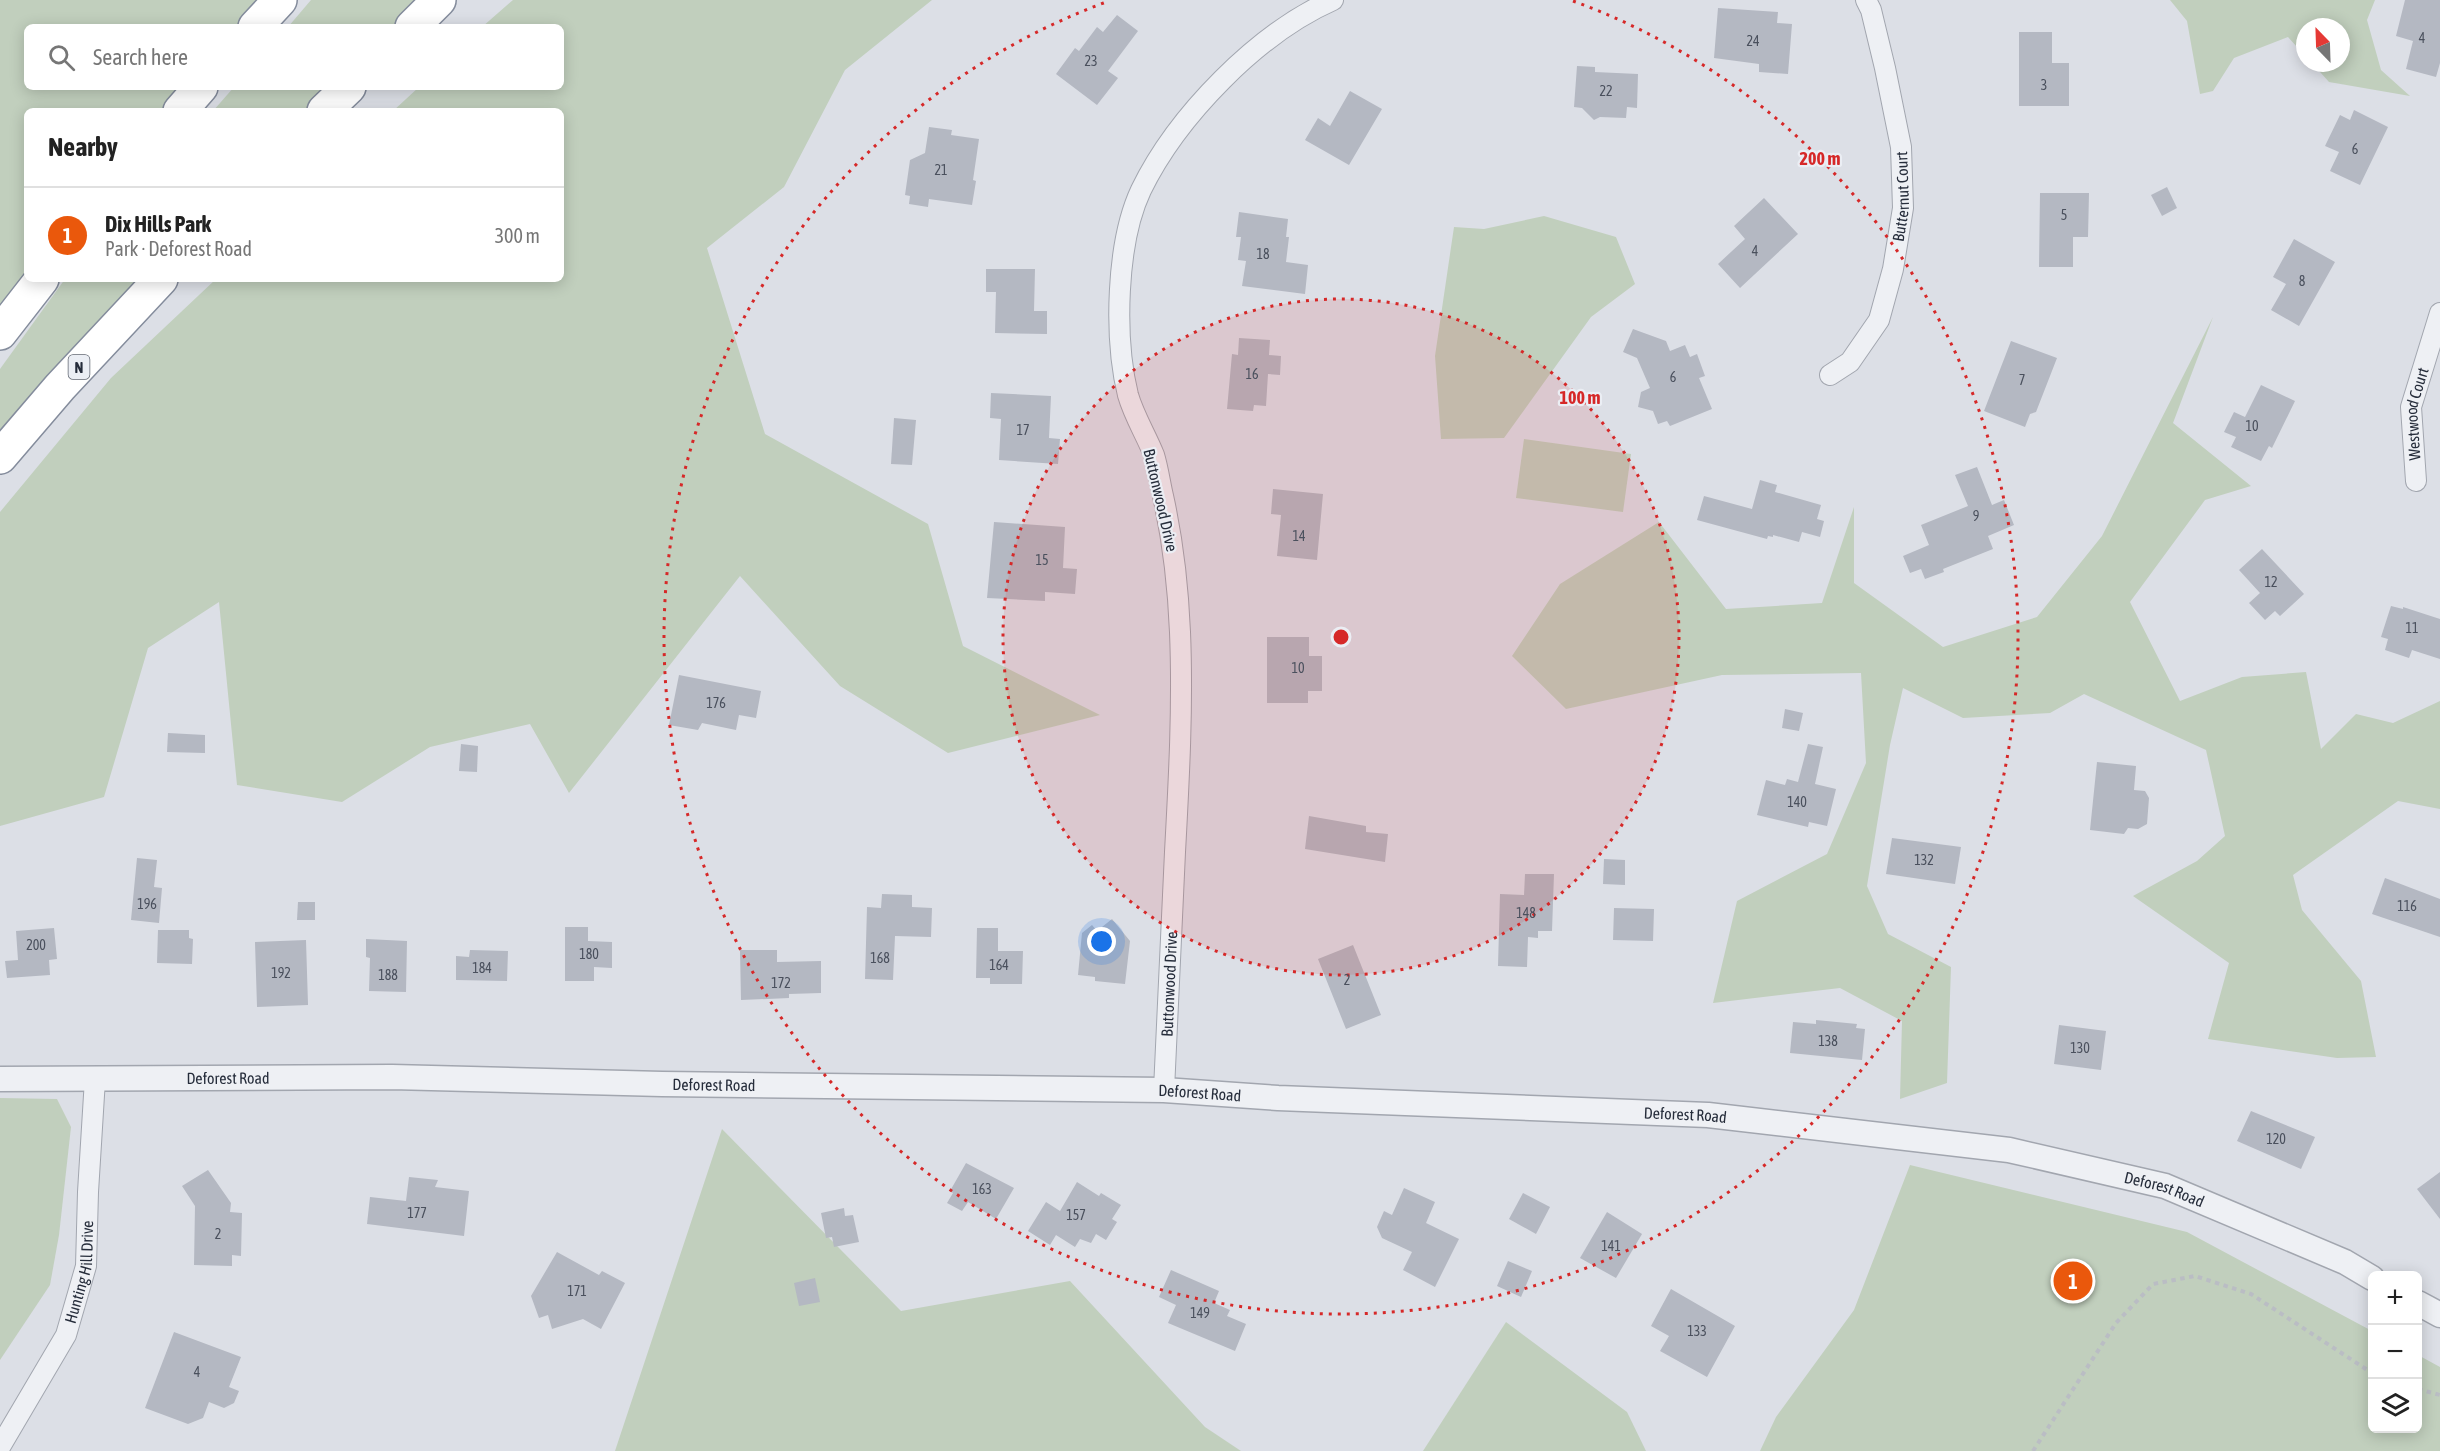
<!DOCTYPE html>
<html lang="en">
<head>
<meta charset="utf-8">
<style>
  :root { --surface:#fff; --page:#f2f2f2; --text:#222; --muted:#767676; --line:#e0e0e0; --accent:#ea580c }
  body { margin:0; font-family:"Asap Condensed",sans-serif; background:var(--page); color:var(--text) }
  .controls { position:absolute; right:18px; bottom:18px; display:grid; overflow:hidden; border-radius:9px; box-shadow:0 3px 15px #0003 }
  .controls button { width:54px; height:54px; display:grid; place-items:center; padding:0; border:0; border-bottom:2px solid var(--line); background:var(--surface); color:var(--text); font:30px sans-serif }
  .compass { position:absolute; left:2296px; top:18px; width:54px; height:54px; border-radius:50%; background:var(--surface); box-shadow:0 3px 15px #0003; rotate:337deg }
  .you { position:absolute; left:1102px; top:942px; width:21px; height:21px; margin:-15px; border:4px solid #fff; border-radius:50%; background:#1a73e8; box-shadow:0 0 0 9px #1a73e833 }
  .badge { display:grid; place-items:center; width:39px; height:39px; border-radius:50%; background:var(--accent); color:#fff; font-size:20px; font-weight:700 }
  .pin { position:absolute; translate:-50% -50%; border:3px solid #fff; box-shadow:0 2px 6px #0006 }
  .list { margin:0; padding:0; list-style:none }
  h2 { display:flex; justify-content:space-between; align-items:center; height:78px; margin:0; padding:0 24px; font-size:26px }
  h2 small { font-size:20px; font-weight:400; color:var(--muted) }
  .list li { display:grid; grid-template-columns:39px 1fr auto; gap:18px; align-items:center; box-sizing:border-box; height:96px; padding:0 24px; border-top:2px solid var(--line) }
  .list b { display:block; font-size:22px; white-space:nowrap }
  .list p { margin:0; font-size:20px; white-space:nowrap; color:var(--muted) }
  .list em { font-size:20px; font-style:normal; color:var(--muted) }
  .icon { flex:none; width:33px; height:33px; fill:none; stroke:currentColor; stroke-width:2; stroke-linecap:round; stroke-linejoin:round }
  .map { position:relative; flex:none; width:2440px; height:1451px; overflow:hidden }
  .search { position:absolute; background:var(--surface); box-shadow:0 3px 15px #0003; left:24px; top:24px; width:540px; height:66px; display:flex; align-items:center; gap:15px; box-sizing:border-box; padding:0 21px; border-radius:9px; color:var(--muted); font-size:22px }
  .panel { position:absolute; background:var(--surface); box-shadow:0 3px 15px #0003; left:24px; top:108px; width:540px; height:174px; border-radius:9px }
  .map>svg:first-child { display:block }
  .green { fill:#c1cfbd }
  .building { fill:#b4b8c2 }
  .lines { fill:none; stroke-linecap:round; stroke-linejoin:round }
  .minor-casing { stroke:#a2a6af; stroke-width:22 }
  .tertiary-casing { stroke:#a2a6af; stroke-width:27 }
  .motorway-casing { stroke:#848c9c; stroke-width:36 }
  .path { stroke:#babdc4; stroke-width:4; stroke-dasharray:4.5 4.5; stroke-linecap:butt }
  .minor { stroke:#eef0f4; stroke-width:20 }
  .tertiary { stroke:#eef0f4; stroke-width:24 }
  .motorway { stroke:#fff; stroke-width:33 }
  .ring { fill:none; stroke:#d62828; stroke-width:3; stroke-dasharray:3 6 }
  .labels { text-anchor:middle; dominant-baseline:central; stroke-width:4.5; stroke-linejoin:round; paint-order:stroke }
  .number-label { font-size:14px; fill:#4a505d }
  .shield { fill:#ebeef4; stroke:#616772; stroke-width:1.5 }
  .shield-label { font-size:15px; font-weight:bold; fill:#262d3b }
  .street-label { font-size:16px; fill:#262d3b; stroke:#ebeef4 }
  .centre { fill:#d62828; stroke:#ebeef4; stroke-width:3 }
  .ring-label { font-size:18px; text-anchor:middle; font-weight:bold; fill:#d62828; stroke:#ebeef4; stroke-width:4.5; stroke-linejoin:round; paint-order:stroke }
</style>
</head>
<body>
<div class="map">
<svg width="2440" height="1451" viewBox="0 0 2440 1451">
  <rect width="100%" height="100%" fill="#dcdfe6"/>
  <!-- green -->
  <g class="green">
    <path d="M 0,0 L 258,0 L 236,27 L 27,27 L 27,87 L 186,87 L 166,111 L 27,111 L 27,278 L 0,311 Z"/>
    <path d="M 311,0 L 430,0 L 400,27 L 288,27 Z"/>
    <path d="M 513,0 L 932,0 L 845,70 L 784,187 L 707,248 L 765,434 L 928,524 L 963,646 L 1100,715 L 948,753 L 840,686 L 740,576 L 569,793 L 530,724 L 430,747 L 342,802 L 237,785 L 219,602 L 148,648 L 104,797 L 0,826 L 0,512 L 111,378 L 216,279 L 561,279 L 561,111 L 393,111 L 419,87 L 561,87 L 561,27 L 482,27 Z"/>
    <path d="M 2170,0 L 2375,0 L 2367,20 L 2381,70 L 2410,96 L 2329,82 L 2312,63 L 2341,63 L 2341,27 L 2305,27 L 2305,56 L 2288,37 L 2234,58 L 2213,91 L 2200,94 L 2187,21 Z"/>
    <path d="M 234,87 L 334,87 L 311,111 L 213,111 Z"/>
    <path d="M 1544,216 L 1616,237 L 1635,284 L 1591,317 L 1504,438 L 1441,439 L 1435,356 L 1454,227 L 1484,229 Z"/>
    <path d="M 65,279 L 143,279 L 0,434 L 0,369 Z"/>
    <path d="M 2213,317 L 2173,423 L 2251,486 L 2205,500 L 2130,602 L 2180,701 L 2242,677 L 2306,672 L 2321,749 L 2356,714 L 2393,723 L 2440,701 L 2440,809 L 2398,801 L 2293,875 L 2302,910 L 2361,981 L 2376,1057 L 2337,1058 L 2208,1039 L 2229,963 L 2133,896 L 2197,861 L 2225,836 L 2206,750 L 2084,694 L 2050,713 L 1963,718 L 1903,688 L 1890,745 L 1867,886 L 1888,934 L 1951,967 L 1947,1083 L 1900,1099 L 1902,1021 L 1840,988 L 1713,1003 L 1737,901 L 1827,854 L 1866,763 L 1861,673 L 1722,675 L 1566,709 L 1512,656 L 1560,584 L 1659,522 L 1726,609 L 1822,603 L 1854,507 L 1854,583 L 1943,647 L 2037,617 L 2102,536 Z"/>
    <path d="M 1524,439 L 1631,454 L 1623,512 L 1516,498 Z"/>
    <path d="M 0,1098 L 57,1099 L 71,1127 L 59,1235 L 50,1285 L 0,1360 Z"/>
    <path d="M 722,1129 L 901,1311 L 1070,1281 L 1205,1427 L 1241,1451 L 615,1451 Z"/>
    <path d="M 1910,1165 L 2187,1232 L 2372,1331 L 2372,1428 L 2418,1428 L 2418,1355 L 2440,1367 L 2440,1451 L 1760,1451 L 1776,1417 L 1854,1310 Z"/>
    <path d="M 1506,1322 L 1627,1412 L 1646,1451 L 1423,1451 Z"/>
  </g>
  <!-- building -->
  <g class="building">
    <path d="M 2405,0 L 2440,0 L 2440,63 L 2436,77 L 2406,69 L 2413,41 L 2396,36 Z"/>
    <path d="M 1718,8 L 1778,12 L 1777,23 L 1792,24 L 1788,74 L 1759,72 L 1759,64 L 1714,58 Z"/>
    <path d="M 1117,15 L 1138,31 L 1108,71 L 1118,78 L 1097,105 L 1056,74 L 1075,48 L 1079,51 L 1097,27 L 1103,32 Z"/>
    <path d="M 2019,32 L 2052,32 L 2052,63 L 2069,63 L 2069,106 L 2019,106 Z"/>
    <path d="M 1577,66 L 1595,67 L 1595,72 L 1638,74 L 1637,108 L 1627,107 L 1626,118 L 1600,117 L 1594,120 L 1582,108 L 1574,107 Z"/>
    <path d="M 1350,91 L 1382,109 L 1349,165 L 1305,140 L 1318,118 L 1330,126 Z"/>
    <path d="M 2354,110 L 2388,127 L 2360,185 L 2330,171 L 2339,152 L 2325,146 L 2340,115 L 2350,120 Z"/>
    <path d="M 929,127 L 952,130 L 951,135 L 979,139 L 973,180 L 976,181 L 972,205 L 929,199 L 928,207 L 909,204 L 910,196 L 905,195 L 910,160 L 925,153 Z"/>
    <path d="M 2167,187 L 2177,208 L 2162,216 L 2151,195 Z"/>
    <path d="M 2040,193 L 2089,193 L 2088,237 L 2073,237 L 2073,267 L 2039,267 Z"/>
    <path d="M 1764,198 L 1798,234 L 1740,288 L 1718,264 L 1745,239 L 1734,226 Z"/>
    <path d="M 1239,212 L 1288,219 L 1286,237 L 1289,237 L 1286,262 L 1308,265 L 1305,294 L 1242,286 L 1246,261 L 1238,260 L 1241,237 L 1236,237 Z"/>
    <path d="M 2294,239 L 2335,262 L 2299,326 L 2271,310 L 2286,284 L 2273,277 Z"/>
    <path d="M 986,269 L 1035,269 L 1034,311 L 1047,311 L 1047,334 L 995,333 L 996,292 L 986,292 Z"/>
    <path d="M 1633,329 L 1666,341 L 1670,351 L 1685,345 L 1690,357 L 1697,354 L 1705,376 L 1699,378 L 1712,409 L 1670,426 L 1667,421 L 1658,424 L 1653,411 L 1638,407 L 1641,392 L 1650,388 L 1637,358 L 1623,352 Z"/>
    <path d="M 1239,338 L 1270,340 L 1269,355 L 1281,356 L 1280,375 L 1268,374 L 1266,406 L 1254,405 L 1253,411 L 1227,409 L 1232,354 L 1238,355 Z"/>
    <path d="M 2011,341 L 2057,358 L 2036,412 L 2030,414 L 2025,427 L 1984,411 Z"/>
    <path d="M 2261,385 L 2295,401 L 2272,448 L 2269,446 L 2261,461 L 2231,447 L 2236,437 L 2224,432 L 2234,412 L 2245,417 Z"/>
    <path d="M 991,393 L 1051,396 L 1049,438 L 1060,439 L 1058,464 L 999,460 L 1001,419 L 990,418 Z"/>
    <path d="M 894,418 L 916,420 L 912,465 L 891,464 Z"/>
    <path d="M 1977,467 L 1992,505 L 2004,500 L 2014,525 L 1988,536 L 1993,549 L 1943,569 L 1944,572 L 1925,579 L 1921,569 L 1910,573 L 1903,556 L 1929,545 L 1921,525 L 1968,506 L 1955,475 Z"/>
    <path d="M 1760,480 L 1777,485 L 1775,492 L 1821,505 L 1817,519 L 1824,521 L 1820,537 L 1802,532 L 1799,542 L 1773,535 L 1773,537 L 1768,536 L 1767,539 L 1697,520 L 1704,496 L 1752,509 Z"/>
    <path d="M 1273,489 L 1323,494 L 1317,560 L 1277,556 L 1281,515 L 1271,514 Z"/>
    <path d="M 994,522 L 1065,527 L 1063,568 L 1077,569 L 1075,594 L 1045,592 L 1045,601 L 987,598 Z"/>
    <path d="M 2262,549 L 2304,594 L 2280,616 L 2275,611 L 2265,620 L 2249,603 L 2260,593 L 2239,570 Z"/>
    <path d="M 2391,606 L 2403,609 L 2403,607 L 2440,619 L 2440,659 L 2412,650 L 2409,658 L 2385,650 L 2388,639 L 2381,637 Z"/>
    <path d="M 1267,637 L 1309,637 L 1309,656 L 1322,656 L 1322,691 L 1308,691 L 1308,703 L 1267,703 Z"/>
    <path d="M 679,675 L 761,691 L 756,718 L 739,715 L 736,730 L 702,723 L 698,730 L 669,725 Z"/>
    <path d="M 1785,709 L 1803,713 L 1799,731 L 1782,728 Z"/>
    <path d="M 168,733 L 205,735 L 205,753 L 167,752 Z"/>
    <path d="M 461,744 L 478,746 L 477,772 L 459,771 Z"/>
    <path d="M 1808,744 L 1823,747 L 1815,784 L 1836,789 L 1827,826 L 1809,822 L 1808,827 L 1757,815 L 1766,780 L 1785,785 L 1787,779 L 1798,782 Z"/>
    <path d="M 2097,762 L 2136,766 L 2134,790 L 2145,791 L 2149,798 L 2147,824 L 2138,829 L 2128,828 L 2124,834 L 2090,830 Z"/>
    <path d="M 1309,816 L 1366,826 L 1366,832 L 1388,834 L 1385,862 L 1305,849 Z"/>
    <path d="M 1892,838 L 1961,847 L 1955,884 L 1886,874 Z"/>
    <path d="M 137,858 L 157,860 L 154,887 L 162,888 L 159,923 L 131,920 Z"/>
    <path d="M 1604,859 L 1625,860 L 1625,885 L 1603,884 Z"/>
    <path d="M 1525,874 L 1554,874 L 1552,931 L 1538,931 L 1538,938 L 1528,937 L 1527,967 L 1498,966 L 1500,894 L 1524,895 Z"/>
    <path d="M 2385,878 L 2440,899 L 2440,937 L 2372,914 Z"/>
    <path d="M 882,894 L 912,895 L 912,907 L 932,908 L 931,937 L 895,936 L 893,980 L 865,979 L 867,907 L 881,908 Z"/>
    <path d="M 298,902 L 315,902 L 315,920 L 297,920 Z"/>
    <path d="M 1614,908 L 1654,909 L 1653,941 L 1613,940 Z"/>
    <path d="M 1112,919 L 1130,941 L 1125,984 L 1095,981 L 1095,977 L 1078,975 L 1082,933 L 1092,925 L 1097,931 Z"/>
    <path d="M 565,927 L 588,927 L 588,941 L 612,942 L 612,968 L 594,967 L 594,981 L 565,981 Z"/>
    <path d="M 54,928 L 57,959 L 49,960 L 50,975 L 7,978 L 5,961 L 18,960 L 16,931 Z"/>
    <path d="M 977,928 L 998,928 L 998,951 L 1023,951 L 1022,984 L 990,984 L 990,978 L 976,978 Z"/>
    <path d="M 158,930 L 189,930 L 189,938 L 193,939 L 192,964 L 157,963 Z"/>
    <path d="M 366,939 L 407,941 L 406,992 L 369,991 L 370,958 L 366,957 Z"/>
    <path d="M 306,940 L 308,1005 L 257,1007 L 255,942 Z"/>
    <path d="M 1353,945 L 1381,1015 L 1346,1029 L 1318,959 Z"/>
    <path d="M 470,950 L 508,951 L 507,981 L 456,980 L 456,956 L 469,957 Z"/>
    <path d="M 740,950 L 777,950 L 777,962 L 821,961 L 821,993 L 789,994 L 789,998 L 741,1000 Z"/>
    <path d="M 1816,1020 L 1857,1024 L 1856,1028 L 1865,1029 L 1862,1060 L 1790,1053 L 1793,1022 L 1816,1024 Z"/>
    <path d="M 2059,1025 L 2106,1031 L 2101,1070 L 2054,1064 Z"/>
    <path d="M 2251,1111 L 2315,1137 L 2301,1169 L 2237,1141 Z"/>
    <path d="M 966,1163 L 1014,1188 L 996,1219 L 968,1202 L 962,1211 L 947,1203 L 953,1193 L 950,1191 Z"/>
    <path d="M 208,1170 L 231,1203 L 230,1212 L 242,1213 L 241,1256 L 232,1255 L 232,1266 L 194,1265 L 195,1206 L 182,1186 Z"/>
    <path d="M 2440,1172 L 2440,1219 L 2417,1189 Z"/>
    <path d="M 409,1177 L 438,1180 L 435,1187 L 469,1191 L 464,1236 L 367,1224 L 370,1197 L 406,1201 Z"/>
    <path d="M 1077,1182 L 1099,1196 L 1101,1193 L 1121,1205 L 1112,1219 L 1117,1222 L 1106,1240 L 1096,1234 L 1091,1243 L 1080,1239 L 1075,1247 L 1056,1235 L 1050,1245 L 1028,1231 L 1046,1202 L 1060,1211 Z"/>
    <path d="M 1404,1188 L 1435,1202 L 1426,1223 L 1459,1239 L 1435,1287 L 1403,1270 L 1412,1252 L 1382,1238 L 1377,1227 L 1384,1211 L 1392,1215 Z"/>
    <path d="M 1523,1193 L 1550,1207 L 1536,1234 L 1509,1219 Z"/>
    <path d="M 844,1208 L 845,1216 L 853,1215 L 859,1242 L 834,1247 L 832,1237 L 826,1238 L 821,1213 Z"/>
    <path d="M 1607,1212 L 1642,1234 L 1616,1278 L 1580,1258 Z"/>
    <path d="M 557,1252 L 599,1275 L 602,1271 L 625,1283 L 601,1329 L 583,1319 L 552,1329 L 548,1315 L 539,1318 L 531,1296 Z"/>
    <path d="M 1508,1261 L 1532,1271 L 1521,1297 L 1497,1286 Z"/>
    <path d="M 1171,1270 L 1219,1291 L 1214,1303 L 1230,1310 L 1227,1316 L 1246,1324 L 1235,1351 L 1168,1323 L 1176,1305 L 1159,1297 Z"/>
    <path d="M 815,1278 L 820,1302 L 799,1306 L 794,1283 Z"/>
    <path d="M 1671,1289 L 1735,1326 L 1707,1377 L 1660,1351 L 1669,1336 L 1651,1326 Z"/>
    <path d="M 174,1332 L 241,1357 L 229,1387 L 239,1391 L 234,1403 L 224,1408 L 209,1402 L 203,1418 L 188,1424 L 145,1408 Z"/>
  </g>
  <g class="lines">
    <defs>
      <g id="minor">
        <path id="s1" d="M 1830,375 L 1850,362 L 1879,320 L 1893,269 L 1903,208 L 1901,147 L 1885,68 L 1871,10 L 1866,0"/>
        <path id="s2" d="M 2416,481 L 2411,407 L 2440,313"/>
        <path id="s3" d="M 1164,1090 C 1168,1011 1171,931 1175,852 C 1179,779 1183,705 1180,632 C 1178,585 1173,541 1163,496 C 1160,483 1158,468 1154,455 C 1146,435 1134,416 1128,395 C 1114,338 1116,243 1141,190 C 1177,116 1258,33 1333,0"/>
        <path id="s4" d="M 0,1447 L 66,1335 L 86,1266 L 88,1192 L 95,1079"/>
      </g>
      <g id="tertiary">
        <path id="s5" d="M 0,1079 L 392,1077 L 662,1084 L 1164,1090 L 1278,1098 L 1708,1115 L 2009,1150 L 2165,1186 L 2345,1262 L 2372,1278"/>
        <path d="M 2418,1303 L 2440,1315"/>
      </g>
      <g id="motorway">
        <path d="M 255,27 L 280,0"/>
        <path d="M 412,27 L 439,0"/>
        <path d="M 180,111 L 201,87"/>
        <path d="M 324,111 L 349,87"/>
        <path d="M 0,333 L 42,279"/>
        <path d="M 0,457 L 60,387 L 161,279"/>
      </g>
    </defs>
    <!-- minor casing -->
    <use href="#minor" class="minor-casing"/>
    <!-- tertiary casing -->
    <use href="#tertiary" class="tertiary-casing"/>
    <!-- motorway casing -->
    <use href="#motorway" class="motorway-casing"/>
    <!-- path -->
    <g class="path">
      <path d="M 2418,1389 L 2440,1395"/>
      <path d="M 2033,1451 L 2116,1323 L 2153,1284 L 2195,1276 L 2251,1294 L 2372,1373"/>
    </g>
    <!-- minor -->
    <use href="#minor" class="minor"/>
    <!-- tertiary -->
    <use href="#tertiary" class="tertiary"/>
    <!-- motorway -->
    <use href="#motorway" class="motorway"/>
  </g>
  <!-- distance rings -->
  <circle cx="1341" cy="637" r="338" fill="#d62828" fill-opacity=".12"/>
  <g class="ring">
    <circle cx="1341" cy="637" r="338"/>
    <path d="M1573 1A677 677 0 1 1 1109 1"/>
  </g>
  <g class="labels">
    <!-- number labels -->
    <g class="number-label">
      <text x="2422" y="38">4</text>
      <text x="1753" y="41">24</text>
      <text x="1091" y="61">23</text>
      <text x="2044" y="85">3</text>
      <text x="1606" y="91">22</text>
      <text x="2355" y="149">6</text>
      <text x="941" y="170">21</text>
      <text x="2064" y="215">5</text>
      <text x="1755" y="251">4</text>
      <text x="1263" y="254">18</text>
      <text x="2302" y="281">8</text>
      <text x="1252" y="374">16</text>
      <text x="1673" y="377">6</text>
      <text x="2022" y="380">7</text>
      <text x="2252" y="426">10</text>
      <text x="1023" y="430">17</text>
      <text x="1976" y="516">9</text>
      <text x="1299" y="536">14</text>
      <text x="1042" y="560">15</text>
      <text x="2271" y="582">12</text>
      <text x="2412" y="628">11</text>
      <text x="1298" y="668">10</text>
      <text x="716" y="703">176</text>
      <text x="1797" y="802">140</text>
      <text x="1924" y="860">132</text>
      <text x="147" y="904">196</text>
      <text x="2407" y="906">116</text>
      <text x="1526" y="913">148</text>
      <text x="36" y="945">200</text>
      <text x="589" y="954">180</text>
      <text x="880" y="958">168</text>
      <text x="999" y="965">164</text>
      <text x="482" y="968">184</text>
      <text x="281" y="973">192</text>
      <text x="388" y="975">188</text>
      <text x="1347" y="980">2</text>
      <text x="781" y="983">172</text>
      <text x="1828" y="1041">138</text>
      <text x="2080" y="1048">130</text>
      <text x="2276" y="1139">120</text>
      <text x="982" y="1189">163</text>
      <text x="417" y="1213">177</text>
      <text x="1076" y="1215">157</text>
      <text x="218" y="1234">2</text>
      <text x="1611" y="1246">141</text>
      <text x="577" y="1291">171</text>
      <text x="1200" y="1313">149</text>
      <text x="1697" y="1331">133</text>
      <text x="197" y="1372">4</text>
    </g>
    <!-- shield labels -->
    <rect class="shield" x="68.5" y="355" width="21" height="24" rx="4.5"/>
    <g class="shield-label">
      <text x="79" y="367">N</text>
    </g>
    <!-- street labels -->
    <g class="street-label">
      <text stroke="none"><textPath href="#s1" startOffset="201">Butternut Court</textPath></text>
      <text stroke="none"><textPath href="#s2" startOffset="68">Westwood Court</textPath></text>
      <text transform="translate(1161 500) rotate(77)">Buttonwood Drive</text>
      <text stroke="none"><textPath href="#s3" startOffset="106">Buttonwood Drive</textPath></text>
      <text stroke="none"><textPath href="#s5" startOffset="228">Deforest Road</textPath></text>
      <text stroke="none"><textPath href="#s5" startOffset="714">Deforest Road</textPath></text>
      <text stroke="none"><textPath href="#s5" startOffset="1200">Deforest Road</textPath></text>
      <text stroke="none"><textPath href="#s5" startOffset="1686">Deforest Road</textPath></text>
      <text stroke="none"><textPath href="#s5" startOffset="2172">Deforest Road</textPath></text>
      <text stroke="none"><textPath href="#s4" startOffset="195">Hunting Hill Drive</textPath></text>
    </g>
  </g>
  <circle cx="1341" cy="637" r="9" class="centre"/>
  <g class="ring-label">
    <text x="1820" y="165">200 m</text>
    <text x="1580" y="404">100 m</text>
  </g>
</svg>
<div class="controls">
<button>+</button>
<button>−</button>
<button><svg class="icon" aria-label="layers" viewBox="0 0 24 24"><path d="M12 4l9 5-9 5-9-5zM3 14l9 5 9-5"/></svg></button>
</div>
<svg class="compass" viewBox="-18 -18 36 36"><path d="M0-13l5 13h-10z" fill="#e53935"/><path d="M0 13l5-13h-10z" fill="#767676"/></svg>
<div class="you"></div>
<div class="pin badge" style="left:2073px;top:1281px">1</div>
<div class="search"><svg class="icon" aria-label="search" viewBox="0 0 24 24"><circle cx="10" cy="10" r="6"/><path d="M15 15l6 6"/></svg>Search here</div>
<section class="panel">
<h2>Nearby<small></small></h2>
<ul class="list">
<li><span class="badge">1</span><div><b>Dix Hills Park</b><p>Park · Deforest Road</p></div><em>300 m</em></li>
</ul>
</section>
</div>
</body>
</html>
